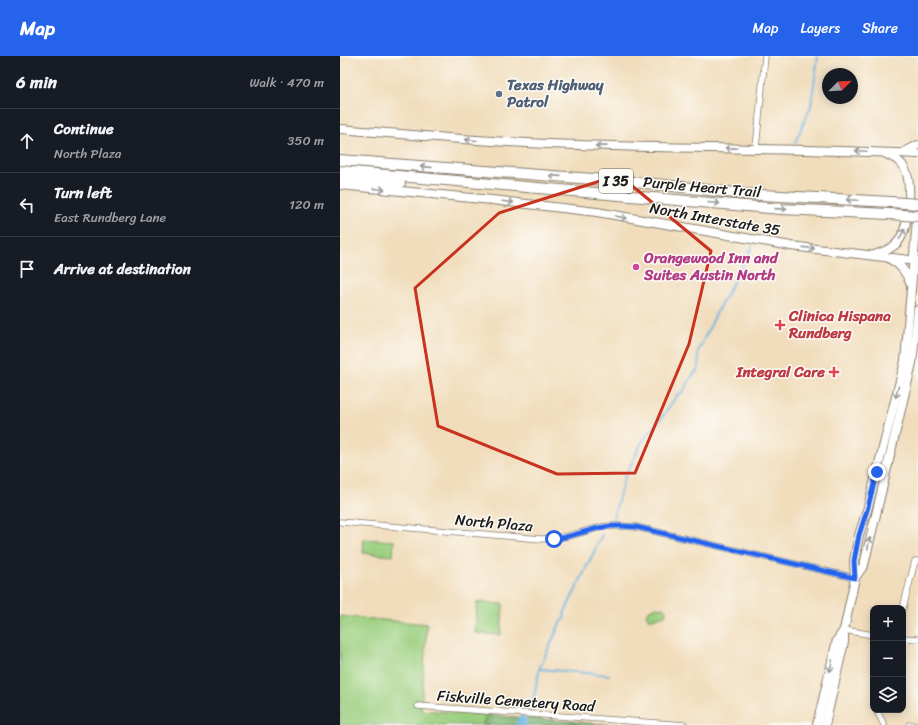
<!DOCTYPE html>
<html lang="en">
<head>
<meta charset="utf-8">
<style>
  :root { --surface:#171b24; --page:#242831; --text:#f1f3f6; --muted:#9ea1a6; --line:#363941; --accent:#2563eb }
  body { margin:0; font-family:Sriracha,sans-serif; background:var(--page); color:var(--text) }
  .controls { position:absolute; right:12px; bottom:12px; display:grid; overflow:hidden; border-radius:8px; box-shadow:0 2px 10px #0003 }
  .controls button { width:36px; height:36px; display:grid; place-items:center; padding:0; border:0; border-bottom:1px solid var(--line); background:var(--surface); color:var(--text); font:20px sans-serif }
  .compass { position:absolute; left:482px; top:12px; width:36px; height:36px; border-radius:50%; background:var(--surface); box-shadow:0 2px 10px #0003; rotate:66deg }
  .stop { position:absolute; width:12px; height:12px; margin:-9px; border:3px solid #2563eb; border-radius:50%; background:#fff }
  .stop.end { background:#2563eb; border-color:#fff; box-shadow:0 1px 4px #0008 }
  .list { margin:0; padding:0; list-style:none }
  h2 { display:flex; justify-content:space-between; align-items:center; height:52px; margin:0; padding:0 16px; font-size:17px }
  h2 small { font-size:13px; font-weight:400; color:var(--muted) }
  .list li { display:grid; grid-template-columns:26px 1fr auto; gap:12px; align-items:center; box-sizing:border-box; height:64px; padding:0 16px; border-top:1px solid var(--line) }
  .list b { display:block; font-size:15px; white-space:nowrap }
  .list p { margin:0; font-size:13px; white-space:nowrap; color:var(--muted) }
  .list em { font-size:13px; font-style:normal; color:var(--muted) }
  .icon { flex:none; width:22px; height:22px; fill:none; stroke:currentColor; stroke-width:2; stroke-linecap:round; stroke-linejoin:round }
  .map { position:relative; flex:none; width:578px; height:669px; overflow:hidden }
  header { display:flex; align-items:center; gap:24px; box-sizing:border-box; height:56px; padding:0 20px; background:var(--accent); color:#fff }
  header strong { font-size:19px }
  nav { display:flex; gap:22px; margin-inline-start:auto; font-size:14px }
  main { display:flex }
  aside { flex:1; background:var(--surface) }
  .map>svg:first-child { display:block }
  .green { fill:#9bcf7f; stroke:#5c764e }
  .forest { fill:#7cb26e; stroke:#4c6745 }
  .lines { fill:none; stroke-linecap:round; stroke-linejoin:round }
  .stream { stroke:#66b1de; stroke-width:2 }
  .river { stroke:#66b1de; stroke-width:11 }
  .minor-casing { stroke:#867c6c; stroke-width:7 }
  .secondary-casing { stroke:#867c6c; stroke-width:10 }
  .motorway-casing { stroke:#867c6c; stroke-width:12 }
  .minor { stroke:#fff; stroke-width:5.5 }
  .secondary { stroke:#fff; stroke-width:8 }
  .motorway { stroke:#fff; stroke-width:10 }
  .motorway-bridge-casing { stroke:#867c6c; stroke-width:12; stroke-linecap:butt }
  .motorway-bridge { stroke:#fff; stroke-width:10 }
  .oneway { stroke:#999 }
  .route { stroke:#2563eb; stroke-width:5 }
  .marked { fill:none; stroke:#c8321e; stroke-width:3; stroke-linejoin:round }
  .service-dot { fill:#5c6f8a; stroke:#fdfcf7; stroke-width:1.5 }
  .hotel-dot { fill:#d1479c; stroke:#fdfcf7; stroke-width:1.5 }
  .health-dot { fill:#e0444e; stroke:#fdfcf7; stroke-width:1.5 }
  .labels { text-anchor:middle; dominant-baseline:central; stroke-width:3; stroke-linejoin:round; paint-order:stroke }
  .shield { fill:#fdfcf7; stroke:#605f5e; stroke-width:1 }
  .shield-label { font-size:14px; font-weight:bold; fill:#1c1c1c }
  .service-label { font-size:15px; font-weight:bold; fill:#4e5e75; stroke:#fdfcf7; text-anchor:start }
  .street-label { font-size:15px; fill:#1c1c1c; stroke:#fdfcf7 }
  .hotel-label { font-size:15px; font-weight:bold; fill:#b23c85; stroke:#fdfcf7; text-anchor:start }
  .health-label { font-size:15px; font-weight:bold; fill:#be3a42; stroke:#fdfcf7; text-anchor:start }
</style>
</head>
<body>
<header>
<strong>Map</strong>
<nav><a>Map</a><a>Layers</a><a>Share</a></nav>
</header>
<main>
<aside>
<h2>6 min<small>Walk · 470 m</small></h2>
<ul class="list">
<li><svg class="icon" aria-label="ahead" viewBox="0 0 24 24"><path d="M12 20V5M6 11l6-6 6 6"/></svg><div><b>Continue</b><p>North Plaza</p></div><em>350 m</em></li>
<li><svg class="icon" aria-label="left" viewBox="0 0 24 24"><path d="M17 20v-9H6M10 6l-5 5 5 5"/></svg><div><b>Turn left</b><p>East Rundberg Lane</p></div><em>120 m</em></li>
<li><svg class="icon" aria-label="arrive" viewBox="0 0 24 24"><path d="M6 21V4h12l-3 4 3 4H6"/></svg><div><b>Arrive at destination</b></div></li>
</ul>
</aside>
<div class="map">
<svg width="578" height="669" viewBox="0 0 578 669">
  <rect width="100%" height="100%" fill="#fdfcf7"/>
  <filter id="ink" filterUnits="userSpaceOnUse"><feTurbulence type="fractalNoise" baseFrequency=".025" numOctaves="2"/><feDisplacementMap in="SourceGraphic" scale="8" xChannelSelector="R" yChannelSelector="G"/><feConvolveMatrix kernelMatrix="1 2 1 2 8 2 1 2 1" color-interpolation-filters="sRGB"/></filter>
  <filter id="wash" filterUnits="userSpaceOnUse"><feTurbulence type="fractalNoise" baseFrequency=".012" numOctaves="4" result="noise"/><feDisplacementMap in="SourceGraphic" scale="16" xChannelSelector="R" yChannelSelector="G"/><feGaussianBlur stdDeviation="0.9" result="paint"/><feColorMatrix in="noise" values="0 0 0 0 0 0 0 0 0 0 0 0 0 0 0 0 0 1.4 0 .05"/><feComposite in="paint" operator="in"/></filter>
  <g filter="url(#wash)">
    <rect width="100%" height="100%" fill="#f1ddbc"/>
    <!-- green -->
    <g class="green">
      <path d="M 24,483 L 54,485 L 53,500 L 23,497 Z"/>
      <path d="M 137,546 L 163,548 L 161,579 L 135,577 Z"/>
      <path d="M 317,551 L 325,553 L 326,556 L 325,559 L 309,564 L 306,558 L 308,555 Z"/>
      <path d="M 0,560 L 87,568 L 81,654 L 276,669 L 0,669 Z"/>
    </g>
    <!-- forest -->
    <path class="forest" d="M 147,659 L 276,669 L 142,669 Z"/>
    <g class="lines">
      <!-- stream -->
      <g class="stream">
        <path d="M 455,87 L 471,50 L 478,0"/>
        <path d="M 273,463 L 284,422 L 302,386 L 323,360 L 337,339 L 343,336 L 352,320 L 359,312 L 358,295 L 377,256 L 412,191"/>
        <path d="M 199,613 L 269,619"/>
        <path d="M 189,651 L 194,640 L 200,611 L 221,565 L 225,563 L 224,558 L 262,479"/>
      </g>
      <!-- river -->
      <path class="river" d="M 181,669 L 182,665"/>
    </g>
  </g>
  <g filter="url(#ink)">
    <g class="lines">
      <defs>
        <g id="minor">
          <path d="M 416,92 L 425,0"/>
          <path d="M 0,466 L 201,483 C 226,483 239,476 262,471 C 273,469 284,470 296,471 L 515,522"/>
          <path d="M 563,552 L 575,505 L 578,505"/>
          <path d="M 504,574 L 533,579"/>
          <path d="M 563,582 L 578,583"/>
          <path d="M 78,650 L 345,669"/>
          <path d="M 538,654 L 538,657 L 544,669"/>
          <path d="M 569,669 L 573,669"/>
        </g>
        <g id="secondary">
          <path d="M 0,73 C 80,80 159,87 239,89 C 352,93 465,92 578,98"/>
          <path d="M 564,96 L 578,89"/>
          <path d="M 0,129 L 152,144 L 257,156 L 451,190 L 578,205"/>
          <path d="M 534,199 C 542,196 550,194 556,188 C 569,176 573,128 565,113 C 561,105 554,101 546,98"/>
          <path d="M 550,203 C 561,209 566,216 570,227"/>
          <path d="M 515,522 L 524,509 L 572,307 L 578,254"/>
          <path d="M 477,669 L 497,584 L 504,574"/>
          <path d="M 485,669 L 504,586 L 504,574 L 515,522 L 514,505 L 519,479 L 528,451 L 565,305 L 578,151"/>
        </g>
        <g id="motorway">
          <path d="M 0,104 L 306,127 L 404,138 L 551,146"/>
          <path d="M 0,115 L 441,153 L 549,158"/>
          <path d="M 0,123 L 60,127"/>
        </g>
      </defs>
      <!-- minor casing -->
      <use href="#minor" class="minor-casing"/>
      <!-- secondary casing -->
      <use href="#secondary" class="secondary-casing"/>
      <!-- motorway casing -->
      <use href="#motorway" class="motorway-casing"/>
      <!-- minor -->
      <use href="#minor" class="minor"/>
      <!-- secondary -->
      <use href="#secondary" class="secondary"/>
      <!-- motorway -->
      <use href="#motorway" class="motorway"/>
      <defs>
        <g id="motorway-bridge">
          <path d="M 551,146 L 578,148"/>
          <path d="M 549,158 L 578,160"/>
        </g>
      </defs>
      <!-- motorway-bridge casing -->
      <use href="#motorway-bridge" class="motorway-bridge-casing"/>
      <!-- motorway-bridge -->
      <use href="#motorway-bridge" class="motorway-bridge"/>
    </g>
    <!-- one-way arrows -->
    <defs><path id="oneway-shaft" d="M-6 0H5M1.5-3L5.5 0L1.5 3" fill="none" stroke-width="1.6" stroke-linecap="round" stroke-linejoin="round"/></defs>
    <g class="oneway">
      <use href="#oneway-shaft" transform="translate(131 84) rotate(-175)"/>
      <use href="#oneway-shaft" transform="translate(261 90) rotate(-179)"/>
      <use href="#oneway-shaft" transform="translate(391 92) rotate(-179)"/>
      <use href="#oneway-shaft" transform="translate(521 95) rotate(-177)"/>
      <use href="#oneway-shaft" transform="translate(86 111) rotate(-176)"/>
      <use href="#oneway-shaft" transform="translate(215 120) rotate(-176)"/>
      <use href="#oneway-shaft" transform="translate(39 133) rotate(5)"/>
      <use href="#oneway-shaft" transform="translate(512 144) rotate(-177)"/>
      <use href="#oneway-shaft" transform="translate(168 146) rotate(7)"/>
      <use href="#oneway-shaft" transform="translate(374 147) rotate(5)"/>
      <use href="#oneway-shaft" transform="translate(441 153) rotate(4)"/>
      <use href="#oneway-shaft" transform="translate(281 161) rotate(10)"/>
      <use href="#oneway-shaft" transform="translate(562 178) rotate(-63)"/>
      <use href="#oneway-shaft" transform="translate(469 192) rotate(6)"/>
      <use href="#oneway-shaft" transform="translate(557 336) rotate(104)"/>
      <use href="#oneway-shaft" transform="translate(529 487) rotate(-77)"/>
      <use href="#oneway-shaft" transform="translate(491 610) rotate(103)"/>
    </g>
  </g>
  <g class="lines" filter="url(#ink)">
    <!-- route -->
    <path class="route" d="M 214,483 C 231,481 247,474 264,471 C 274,469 285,470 296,471 L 515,522 L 514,505 L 519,479 L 528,451 L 537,416"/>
  </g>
  <!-- marked area -->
  <path class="marked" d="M 279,119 L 371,195 L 349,288 L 295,417 L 217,418 L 98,370 L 75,232 L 159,157 Z"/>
  <!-- markers -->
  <circle class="service-dot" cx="159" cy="38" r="4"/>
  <circle class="hotel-dot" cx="296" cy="211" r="4"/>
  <g class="health-dot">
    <path d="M438 263h4v4h4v4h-4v4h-4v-4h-4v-4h4z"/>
    <path d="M492 310h4v4h4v4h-4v4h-4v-4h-4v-4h4z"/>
  </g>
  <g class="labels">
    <!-- shield labels -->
    <rect class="shield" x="259" y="113" width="34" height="24" rx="3"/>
    <g class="shield-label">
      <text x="276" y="125">I 35</text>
    </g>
    <!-- service labels -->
    <g class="service-label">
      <text x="167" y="29">Texas Highway<tspan x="167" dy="17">Patrol</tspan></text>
    </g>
    <!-- street labels -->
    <g class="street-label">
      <text transform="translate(362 131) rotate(5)">Purple Heart Trail</text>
      <text transform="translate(375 163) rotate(10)">North Interstate 35</text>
      <text transform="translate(154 467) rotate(5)">North Plaza</text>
      <text transform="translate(176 645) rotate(4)">Fiskville Cemetery Road</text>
    </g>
    <!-- hotel labels -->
    <g class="hotel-label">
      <text x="304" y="202">Orangewood Inn and<tspan x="304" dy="17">Suites Austin North</tspan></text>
    </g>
    <!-- health labels -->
    <g class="health-label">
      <text x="449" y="260">Clinica Hispana<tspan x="449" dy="17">Rundberg</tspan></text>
      <text x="485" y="316" text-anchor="end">Integral Care</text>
    </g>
  </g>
</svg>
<div class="controls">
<button>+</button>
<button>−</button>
<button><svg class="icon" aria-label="layers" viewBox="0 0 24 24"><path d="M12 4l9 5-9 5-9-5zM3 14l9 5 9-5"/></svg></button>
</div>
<svg class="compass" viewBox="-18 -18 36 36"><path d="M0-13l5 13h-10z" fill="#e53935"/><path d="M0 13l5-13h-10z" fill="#9ea1a6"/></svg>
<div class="stop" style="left:214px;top:483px"></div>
<div class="stop end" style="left:537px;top:416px"></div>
</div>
</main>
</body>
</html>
